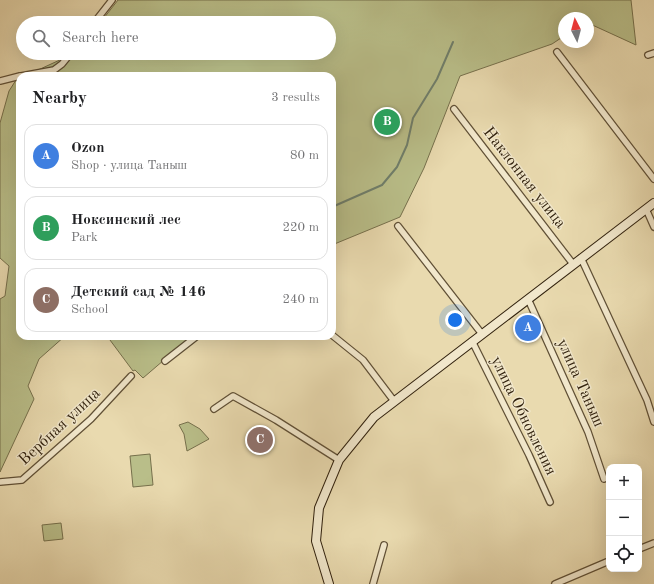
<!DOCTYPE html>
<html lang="en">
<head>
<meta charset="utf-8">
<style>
  :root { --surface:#fff; --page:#f2f2f2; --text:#202124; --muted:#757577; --line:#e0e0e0; --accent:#0f766e }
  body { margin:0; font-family:"Old Standard TT",serif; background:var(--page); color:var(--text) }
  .controls { position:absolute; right:12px; bottom:12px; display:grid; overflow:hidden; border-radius:8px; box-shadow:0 4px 16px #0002 }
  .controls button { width:36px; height:36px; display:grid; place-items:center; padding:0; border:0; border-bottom:1px solid var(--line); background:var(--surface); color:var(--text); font:20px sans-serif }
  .compass { position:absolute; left:558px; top:12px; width:36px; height:36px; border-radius:50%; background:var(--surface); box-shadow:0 4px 16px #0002; rotate:354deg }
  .you { position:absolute; left:455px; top:320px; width:14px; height:14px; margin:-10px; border:3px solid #fff; border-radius:50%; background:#1a73e8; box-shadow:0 0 0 6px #1a73e833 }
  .badge { display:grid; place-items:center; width:26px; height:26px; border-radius:50%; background:var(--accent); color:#fff; font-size:13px; font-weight:700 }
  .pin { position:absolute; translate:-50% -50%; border:2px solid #fff; box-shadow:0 1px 4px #0006 }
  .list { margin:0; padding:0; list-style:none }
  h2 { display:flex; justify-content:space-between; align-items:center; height:52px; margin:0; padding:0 16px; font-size:17px }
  h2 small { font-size:13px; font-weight:400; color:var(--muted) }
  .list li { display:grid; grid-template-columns:26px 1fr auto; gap:12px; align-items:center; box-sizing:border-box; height:64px; margin:0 8px 8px; padding:0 8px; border:1px solid var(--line); border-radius:12px }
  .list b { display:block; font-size:15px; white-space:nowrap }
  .list p { margin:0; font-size:13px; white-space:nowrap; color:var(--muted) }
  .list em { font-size:13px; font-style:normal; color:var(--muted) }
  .icon { flex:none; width:22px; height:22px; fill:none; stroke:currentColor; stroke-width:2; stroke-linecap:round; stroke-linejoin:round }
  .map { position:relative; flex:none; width:654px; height:584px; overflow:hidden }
  .search { position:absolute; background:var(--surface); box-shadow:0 4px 16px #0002; left:16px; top:16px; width:320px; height:44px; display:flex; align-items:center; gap:10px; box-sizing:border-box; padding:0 14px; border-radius:22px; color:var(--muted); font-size:15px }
  .panel { position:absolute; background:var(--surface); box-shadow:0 4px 16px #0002; left:16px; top:72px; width:320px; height:268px; border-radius:12px }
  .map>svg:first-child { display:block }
  .green { fill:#b9be89; stroke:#76704c }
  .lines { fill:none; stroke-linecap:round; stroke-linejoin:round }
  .stream { stroke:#6f7e6b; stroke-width:2 }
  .street-casing { stroke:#605036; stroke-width:8 }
  .secondary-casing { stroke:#32220e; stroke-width:10 }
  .street { stroke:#f1e7cb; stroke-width:5.5 }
  .secondary { stroke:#f1e7cb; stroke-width:8 }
  .labels { text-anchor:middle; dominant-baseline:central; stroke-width:3; stroke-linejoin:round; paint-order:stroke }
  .street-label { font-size:16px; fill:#32220e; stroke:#f1e7cb }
</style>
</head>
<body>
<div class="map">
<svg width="654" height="584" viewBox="0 0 654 584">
  <rect width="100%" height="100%" fill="#e9daaf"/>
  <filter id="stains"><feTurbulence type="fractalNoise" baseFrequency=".005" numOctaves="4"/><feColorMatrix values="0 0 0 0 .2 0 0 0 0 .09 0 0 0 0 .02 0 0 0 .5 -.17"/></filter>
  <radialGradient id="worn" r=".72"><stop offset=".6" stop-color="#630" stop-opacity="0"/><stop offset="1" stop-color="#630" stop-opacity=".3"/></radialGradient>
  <!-- green -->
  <g class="green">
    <path d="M 118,0 L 631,0 L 636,45 L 588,23 L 588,18 L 564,18 L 564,36 L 552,44 L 460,76 L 424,168 L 400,217 L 332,245 L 332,76 L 25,76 L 75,53 L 329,53 L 329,23 L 100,23 Z"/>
    <path d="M 20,78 L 20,336 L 65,336 L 39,359 L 28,386 L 34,399 L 0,472 L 0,299 L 5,296 L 9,266 L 0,258 L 0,123 L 9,91 L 16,80 Z"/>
    <path d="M 107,336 L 192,336 L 143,378 L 135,370 L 133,371 Z"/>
    <path d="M 188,422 L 200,429 L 209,439 L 187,451 L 184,434 L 179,425 Z"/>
    <path d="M 150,454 L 153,485 L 133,487 L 130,456 Z"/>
    <path d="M 61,523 L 63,539 L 44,541 L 42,525 Z"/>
  </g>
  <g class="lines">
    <!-- stream -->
    <path class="stream" d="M 332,207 L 382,185 L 397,167 L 407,145 L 413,118 L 437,79 L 453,42"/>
    <defs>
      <g id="street">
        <path d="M 94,23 L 112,0"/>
        <path d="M 557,52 L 654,179"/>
        <path d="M 648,55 L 654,53"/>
        <path d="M 21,76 L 54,70 L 62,64 L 71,53"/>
        <path d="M 0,81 L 20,76"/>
        <path d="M 454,109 L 573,264"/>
        <path d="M 646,209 L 654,227"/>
        <path d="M 398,226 L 482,334"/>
        <path d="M 581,258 L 647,400 L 654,422"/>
        <path d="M 528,299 L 588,432 L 604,479"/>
        <path d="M 332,335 L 363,360 L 394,401"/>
        <path d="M 472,341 L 529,455 L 550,502"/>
        <path d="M 165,361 L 197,336"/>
        <path d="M 214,409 L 233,396 L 276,420 L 339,460"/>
        <path d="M 0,482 L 22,480 L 91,419 L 131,376"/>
        <path d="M 639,549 L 654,543"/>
        <path d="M 373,584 L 384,545"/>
        <path d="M 555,584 L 609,561"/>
      </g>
      <path id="secondary" d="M 329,584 L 316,541 L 319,508 L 339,460 L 374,417 L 654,203"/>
    </defs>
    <!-- street casing -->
    <use href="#street" class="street-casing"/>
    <!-- secondary casing -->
    <use href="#secondary" class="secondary-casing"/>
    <!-- street -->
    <use href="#street" class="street"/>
    <!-- secondary -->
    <use href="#secondary" class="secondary"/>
  </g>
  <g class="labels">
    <!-- street labels -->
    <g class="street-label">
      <text transform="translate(524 178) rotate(52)">Наклонная улица</text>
      <text transform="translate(580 383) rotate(66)">улица Таныш</text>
      <text transform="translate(523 416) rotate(64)">улица Обновления</text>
      <text transform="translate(60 427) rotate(-43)">Вербная улица</text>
    </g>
  </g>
  <rect width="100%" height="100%" filter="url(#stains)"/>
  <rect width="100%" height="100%" fill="url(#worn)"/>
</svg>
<div class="controls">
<button>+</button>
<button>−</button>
<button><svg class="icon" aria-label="locate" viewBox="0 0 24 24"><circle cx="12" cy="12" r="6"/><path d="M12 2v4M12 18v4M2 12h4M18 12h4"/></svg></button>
</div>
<svg class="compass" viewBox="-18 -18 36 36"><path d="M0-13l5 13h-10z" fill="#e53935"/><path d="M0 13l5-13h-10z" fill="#757577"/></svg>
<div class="you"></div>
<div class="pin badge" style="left:528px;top:328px;background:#3f7fe0">A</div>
<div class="pin badge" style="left:387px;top:122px;background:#2e9e5b">B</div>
<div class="pin badge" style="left:260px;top:440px;background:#8d6e63">C</div>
<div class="search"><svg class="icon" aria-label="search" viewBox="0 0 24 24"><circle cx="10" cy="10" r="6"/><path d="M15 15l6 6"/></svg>Search here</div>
<section class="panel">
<h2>Nearby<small>3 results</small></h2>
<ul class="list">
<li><span class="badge" style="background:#3f7fe0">A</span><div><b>Ozon</b><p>Shop · улица Таныш</p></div><em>80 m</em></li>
<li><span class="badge" style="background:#2e9e5b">B</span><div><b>Ноксинский лес</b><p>Park</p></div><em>220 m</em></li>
<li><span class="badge" style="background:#8d6e63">C</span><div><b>Детский сад № 146</b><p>School</p></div><em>240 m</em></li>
</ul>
</section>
</div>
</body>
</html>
